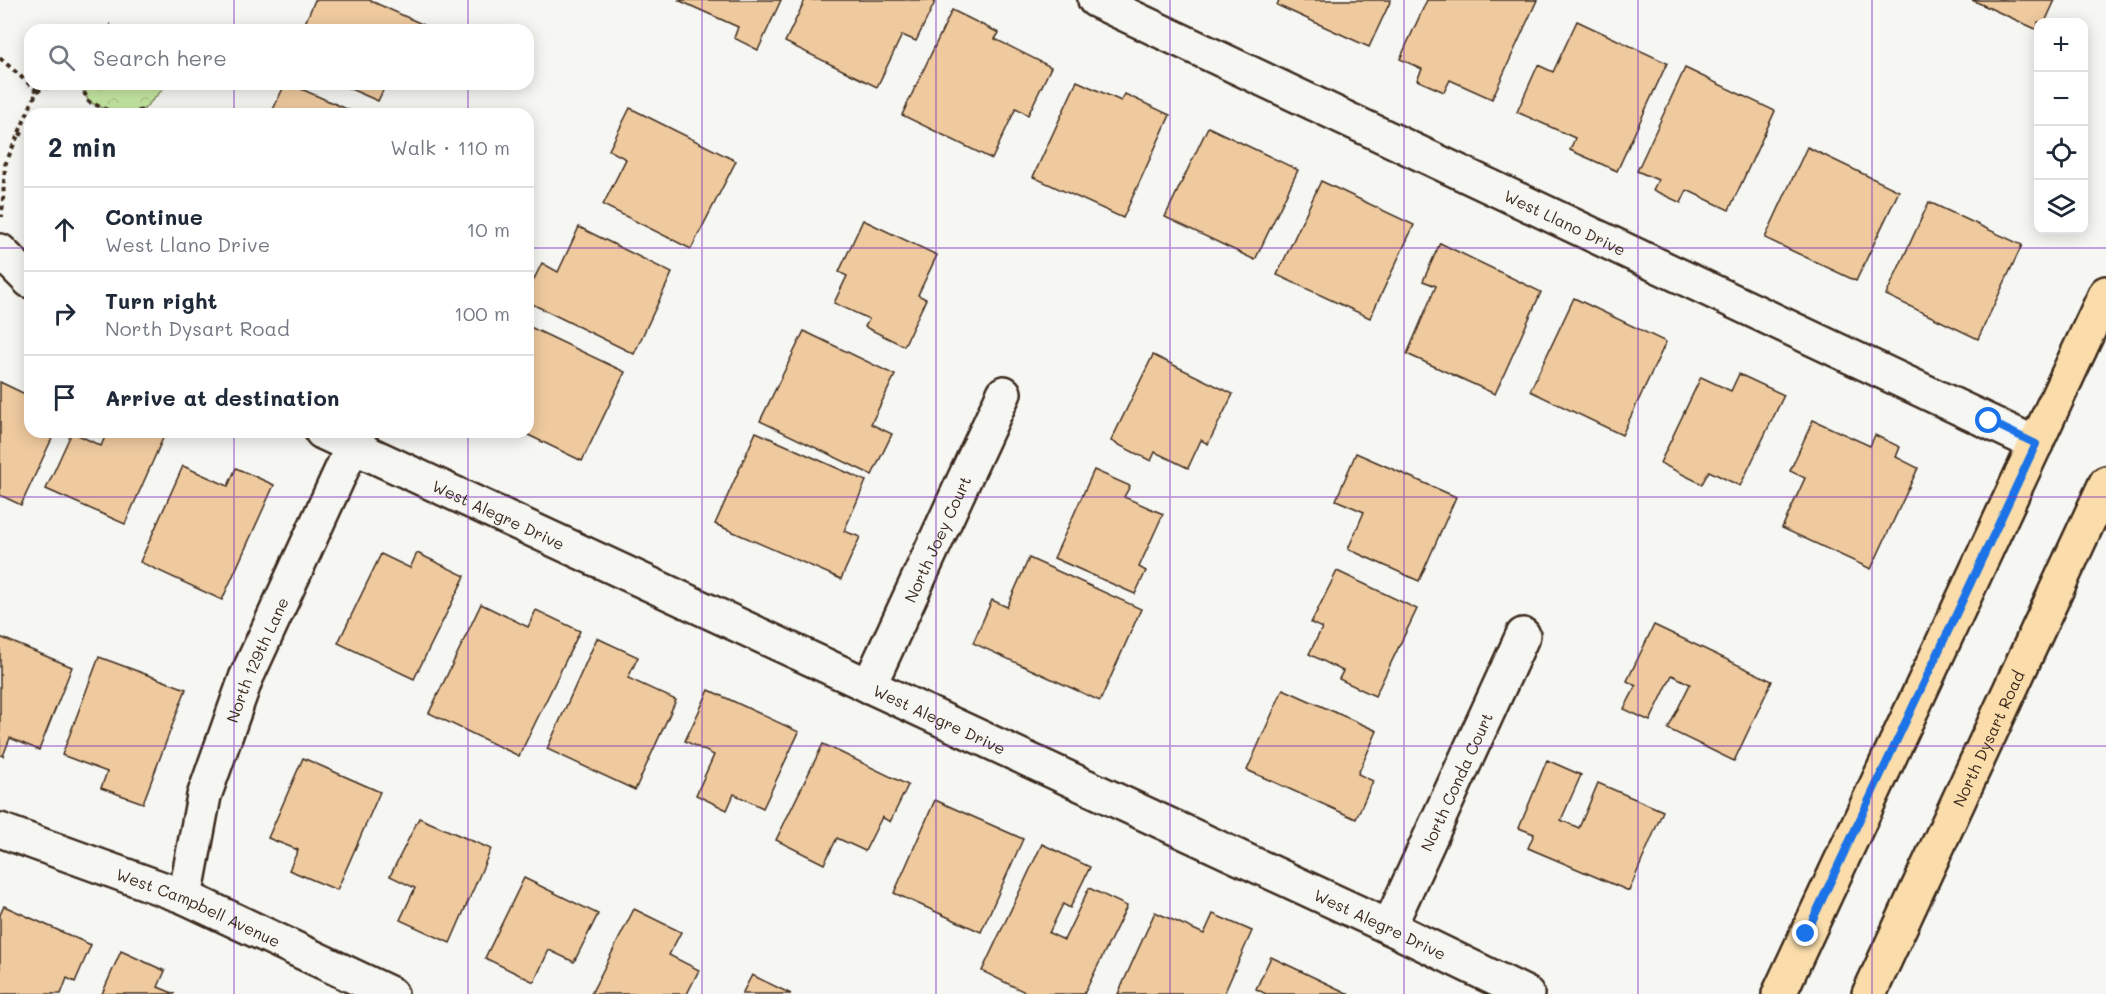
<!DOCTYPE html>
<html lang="en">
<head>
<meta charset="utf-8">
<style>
  :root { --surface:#fff; --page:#f6f6f7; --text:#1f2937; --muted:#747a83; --line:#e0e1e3 }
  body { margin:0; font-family:Mali,sans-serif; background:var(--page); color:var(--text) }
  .controls { position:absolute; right:18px; top:18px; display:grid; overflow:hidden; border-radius:12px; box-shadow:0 3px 15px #0003 }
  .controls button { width:54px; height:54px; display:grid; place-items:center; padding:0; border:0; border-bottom:2px solid var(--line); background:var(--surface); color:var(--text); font:30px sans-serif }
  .stop { position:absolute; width:18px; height:18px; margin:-14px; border:4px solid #1a73e8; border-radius:50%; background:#fff }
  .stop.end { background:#1a73e8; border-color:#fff; box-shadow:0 2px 6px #0008 }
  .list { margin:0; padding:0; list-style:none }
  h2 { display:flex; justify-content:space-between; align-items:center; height:78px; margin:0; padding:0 24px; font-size:26px }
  h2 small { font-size:20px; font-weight:400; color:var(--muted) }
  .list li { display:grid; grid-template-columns:39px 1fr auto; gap:18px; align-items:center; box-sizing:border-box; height:84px; padding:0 24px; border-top:2px solid var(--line) }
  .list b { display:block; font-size:22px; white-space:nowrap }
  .list p { margin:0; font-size:20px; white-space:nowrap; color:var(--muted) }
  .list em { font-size:20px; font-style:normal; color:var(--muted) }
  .icon { flex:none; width:33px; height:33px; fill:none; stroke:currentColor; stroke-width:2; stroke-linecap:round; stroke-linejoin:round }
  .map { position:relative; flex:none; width:2106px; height:994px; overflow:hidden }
  .search { position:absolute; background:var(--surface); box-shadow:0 3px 15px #0003; left:24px; top:24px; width:510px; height:66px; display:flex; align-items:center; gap:15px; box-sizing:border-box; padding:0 21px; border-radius:18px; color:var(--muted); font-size:22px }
  .panel { position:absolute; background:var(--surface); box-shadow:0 3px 15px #0003; left:24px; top:108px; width:510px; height:330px; border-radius:18px }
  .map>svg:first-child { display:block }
  .park { fill:url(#park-crowns); stroke:#808960; stroke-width:1.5 }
  .building { fill:#efca9f; stroke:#3b2a1e; stroke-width:1.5 }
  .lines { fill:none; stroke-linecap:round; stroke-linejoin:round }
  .minor-casing { stroke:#3b2a1e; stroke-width:38 }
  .primary-casing { stroke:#3b2a1e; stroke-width:38 }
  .path { stroke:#3b2a1e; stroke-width:4; stroke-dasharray:4.5 4.5; stroke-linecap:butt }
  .minor { stroke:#f6f6f2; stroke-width:33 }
  .primary { stroke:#faddab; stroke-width:33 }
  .route { stroke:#1a73e8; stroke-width:8 }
  .grid { fill:none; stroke:#7b2cbf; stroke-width:1.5; stroke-opacity:0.55 }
  .labels { text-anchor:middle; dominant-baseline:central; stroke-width:5; stroke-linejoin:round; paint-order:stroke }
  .street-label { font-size:16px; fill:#3b2a1e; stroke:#f6f6f2 }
</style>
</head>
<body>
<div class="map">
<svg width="2106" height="994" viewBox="0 0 2106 994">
  <defs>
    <pattern id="park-crowns" width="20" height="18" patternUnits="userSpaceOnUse" patternTransform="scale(1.5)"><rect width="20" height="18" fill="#c5e8a2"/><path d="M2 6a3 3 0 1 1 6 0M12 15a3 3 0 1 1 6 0" fill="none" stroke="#aac78b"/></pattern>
  </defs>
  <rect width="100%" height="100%" fill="#f6f6f2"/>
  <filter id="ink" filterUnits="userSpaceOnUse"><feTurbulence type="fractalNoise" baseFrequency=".0167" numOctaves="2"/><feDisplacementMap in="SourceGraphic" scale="12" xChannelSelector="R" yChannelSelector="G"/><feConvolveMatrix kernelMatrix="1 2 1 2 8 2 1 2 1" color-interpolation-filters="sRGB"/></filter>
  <g filter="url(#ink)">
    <!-- park -->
    <path class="park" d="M 80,84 L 164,84 L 163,89 L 143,110 L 129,114 L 117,114 L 89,102 Z"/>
    <!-- building -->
    <g class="building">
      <path d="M 315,0 L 369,0 L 435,30 L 302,30 Z"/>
      <path d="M 678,0 L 781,0 L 758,50 L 734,38 L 738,27 Z"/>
      <path d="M 805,0 L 930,0 L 935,2 L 916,41 L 902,35 L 877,87 L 785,42 Z"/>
      <path d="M 1279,0 L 1391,0 L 1369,47 L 1277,5 Z"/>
      <path d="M 1427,0 L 1537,0 L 1492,99 L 1450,80 L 1444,92 L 1417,80 L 1422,69 L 1400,59 Z"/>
      <path d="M 1972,0 L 2055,0 L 2045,22 L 2038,22 L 2038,30 Z"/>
      <path d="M 952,10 L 999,33 L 995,39 L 1051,67 L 1028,115 L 1016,108 L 992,159 L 902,115 Z"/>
      <path d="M 1577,21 L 1667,63 L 1617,171 L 1570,150 L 1575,138 L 1517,112 L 1538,65 L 1553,72 Z"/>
      <path d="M 1685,68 L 1775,111 L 1729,210 L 1687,190 L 1681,203 L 1653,190 L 1658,180 L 1637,171 Z"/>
      <path d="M 1077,81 L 1121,101 L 1125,94 L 1170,115 L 1123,218 L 1033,177 Z"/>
      <path d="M 285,84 L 290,84 L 358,114 L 271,114 Z"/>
      <path d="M 339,84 L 386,84 L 378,101 Z"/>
      <path d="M 630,108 L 736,161 L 691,249 L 603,205 L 626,159 L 609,150 Z"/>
      <path d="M 1208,127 L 1298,170 L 1255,260 L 1165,217 Z"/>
      <path d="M 1807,147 L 1899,191 L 1856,281 L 1765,238 Z"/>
      <path d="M 1321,181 L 1414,225 L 1370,318 L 1277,275 Z"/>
      <path d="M 1929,202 L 2022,245 L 1978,339 L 1886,295 Z"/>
      <path d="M 863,220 L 937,255 L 918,295 L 926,299 L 904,346 L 865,327 L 869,319 L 834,303 L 847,276 L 839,272 Z"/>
      <path d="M 579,227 L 672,273 L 634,354 L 528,302 L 528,291 L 542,263 L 558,272 Z"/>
      <path d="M 1440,243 L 1541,292 L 1495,394 L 1407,354 L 1436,286 L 1423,281 Z"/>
      <path d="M 1574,298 L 1666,342 L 1622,435 L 1530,391 Z"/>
      <path d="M 528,326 L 625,372 L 582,461 L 522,432 L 528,432 Z"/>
      <path d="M 804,331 L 895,375 L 871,424 L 892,434 L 872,475 L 760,421 Z"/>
      <path d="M 1153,355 L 1233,394 L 1208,444 L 1201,440 L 1188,468 L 1155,452 L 1151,461 L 1111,441 Z"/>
      <path d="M 1739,374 L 1784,395 L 1740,486 L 1709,471 L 1702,484 L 1660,463 L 1701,377 L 1731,391 Z"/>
      <path d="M 0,382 L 25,394 L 30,384 L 30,432 L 55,432 L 21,505 L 0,495 Z"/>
      <path d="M 1813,420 L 1870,446 L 1875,435 L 1900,447 L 1896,457 L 1918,468 L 1871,569 L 1782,528 L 1805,478 L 1790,471 Z"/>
      <path d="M 72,432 L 101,446 L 107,432 L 155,432 L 164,436 L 125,524 L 46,489 Z"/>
      <path d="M 756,432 L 866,481 L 844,531 L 860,537 L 841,579 L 715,524 Z"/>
      <path d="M 1356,453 L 1456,497 L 1419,581 L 1348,549 L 1364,512 L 1336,500 Z"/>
      <path d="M 183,466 L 228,486 L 236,468 L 274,485 L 222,600 L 140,562 Z"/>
      <path d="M 1094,470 L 1130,486 L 1124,497 L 1163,514 L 1139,567 L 1146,571 L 1135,594 L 1054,558 Z"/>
      <path d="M 417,553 L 465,576 L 414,679 L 338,643 L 381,554 L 410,568 Z"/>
      <path d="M 1029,558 L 1141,609 L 1100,701 L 973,643 L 992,600 L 1007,607 Z"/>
      <path d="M 1337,571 L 1417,609 L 1375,696 L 1339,679 L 1343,671 L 1309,654 L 1322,628 L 1311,623 Z"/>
      <path d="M 481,604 L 528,627 L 536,610 L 580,631 L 519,756 L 429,713 Z"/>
      <path d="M 1654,625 L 1772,681 L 1734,761 L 1668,729 L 1690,684 L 1672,675 L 1650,721 L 1624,709 L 1636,686 L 1627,681 Z"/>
      <path d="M 0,637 L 72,667 L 39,750 L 10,738 L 3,756 L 0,755 Z"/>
      <path d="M 597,638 L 638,657 L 628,678 L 676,700 L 635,790 L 547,749 Z"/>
      <path d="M 99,657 L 186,689 L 143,803 L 101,788 L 107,772 L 62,755 Z"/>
      <path d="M 1283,689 L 1377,731 L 1358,774 L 1373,781 L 1356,819 L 1247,770 Z"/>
      <path d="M 709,690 L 799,732 L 763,808 L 734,794 L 727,810 L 696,795 L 714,755 L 685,741 Z"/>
      <path d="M 823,744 L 908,785 L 890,822 L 882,817 L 865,851 L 837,838 L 824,864 L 776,840 Z"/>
      <path d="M 303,758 L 380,792 L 337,890 L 289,870 L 298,850 L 268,838 Z"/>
      <path d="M 1547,760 L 1581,775 L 1561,820 L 1579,828 L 1598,783 L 1663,811 L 1629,891 L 1528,848 L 1534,834 L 1519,828 Z"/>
      <path d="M 935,800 L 1023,839 L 981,932 L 894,893 Z"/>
      <path d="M 419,818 L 491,849 L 450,943 L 400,920 L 415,888 L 390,876 Z"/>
      <path d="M 1042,844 L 1090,867 L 1070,908 L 1063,904 L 1049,933 L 1064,940 L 1089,888 L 1127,906 L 1084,994 L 1029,994 L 982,971 Z"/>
      <path d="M 524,878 L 598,914 L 574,962 L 549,950 L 534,982 L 485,958 Z"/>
      <path d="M 4,906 L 91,945 L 75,982 L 67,978 L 61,994 L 0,994 L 0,915 Z"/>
      <path d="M 634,909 L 681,932 L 669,955 L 699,970 L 687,994 L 591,994 Z"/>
      <path d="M 1155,912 L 1204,934 L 1213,914 L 1252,931 L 1224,994 L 1118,994 Z"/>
      <path d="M 121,951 L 165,971 L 158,987 L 175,994 L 102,994 Z"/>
      <path d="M 1271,957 L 1349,994 L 1266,994 L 1256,989 Z"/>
      <path d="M 752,975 L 791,994 L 742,994 Z"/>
    </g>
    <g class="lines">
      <defs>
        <g id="minor">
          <path id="s1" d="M 1095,0 L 2036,444"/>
          <path d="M 0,251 L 30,281"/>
          <path id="s2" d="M 322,432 L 1389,927 L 1527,994"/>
          <path id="s3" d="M 869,686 L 1004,393"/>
          <path id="s4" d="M 0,830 L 185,897 L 391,994"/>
          <path id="s5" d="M 185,897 L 204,796 L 246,678 L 359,432"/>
          <path id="s6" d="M 1389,927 L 1523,635"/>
        </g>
        <g id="primary">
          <path d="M 1779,994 L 2106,293"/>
          <path id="s7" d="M 1869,994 L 2106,483"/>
        </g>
      </defs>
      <!-- minor casing -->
      <use href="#minor" class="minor-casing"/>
      <!-- primary casing -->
      <use href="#primary" class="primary-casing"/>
      <!-- path -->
      <g class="path">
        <path d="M 102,30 L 111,25"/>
        <path d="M 0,58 L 37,91 L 5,165 L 2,217"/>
        <path d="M 80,84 L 89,102 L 117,114"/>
        <path d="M 37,91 L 56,84"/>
        <path d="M 129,114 L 143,110"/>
        <path d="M 19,133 L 30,138"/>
      </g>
      <!-- minor -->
      <use href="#minor" class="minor"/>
      <!-- primary -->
      <use href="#primary" class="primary"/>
    </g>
  </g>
  <g class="lines" filter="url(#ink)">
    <!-- route -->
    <path class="route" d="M 1806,934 L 2036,444 L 1989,421"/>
  </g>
  <!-- grid -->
  <path class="grid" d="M 234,0 L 234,30M 468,0 L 468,30M 702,0 L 702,994M 936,0 L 936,994M 1170,0 L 1170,994M 1404,0 L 1404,994M 1638,0 L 1638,994M 1872,0 L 1872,994M 234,84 L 234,114M 468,84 L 468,114M 0,248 L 30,248M 528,248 L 2106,248M 234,432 L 234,994M 468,432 L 468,994M 0,497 L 2106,497M 0,746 L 2106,746"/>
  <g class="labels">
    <!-- street labels -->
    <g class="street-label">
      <text stroke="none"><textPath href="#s1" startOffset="520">West Llano Drive</textPath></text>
      <text stroke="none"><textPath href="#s2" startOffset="195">West Alegre Drive</textPath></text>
      <text stroke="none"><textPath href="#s3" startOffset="162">North Joey Court</textPath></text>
      <text stroke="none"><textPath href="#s5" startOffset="249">North 129th Lane</textPath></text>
      <text stroke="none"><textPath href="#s2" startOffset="681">West Alegre Drive</textPath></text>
      <text stroke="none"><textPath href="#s7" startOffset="282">North Dysart Road</textPath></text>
      <text stroke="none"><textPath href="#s6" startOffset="160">North Conda Court</textPath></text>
      <text stroke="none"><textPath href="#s4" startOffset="213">West Campbell Avenue</textPath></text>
      <text stroke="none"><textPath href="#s2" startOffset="1167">West Alegre Drive</textPath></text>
    </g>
  </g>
</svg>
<div class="controls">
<button>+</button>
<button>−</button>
<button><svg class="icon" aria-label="locate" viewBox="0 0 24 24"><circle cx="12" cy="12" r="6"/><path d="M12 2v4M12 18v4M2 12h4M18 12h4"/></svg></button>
<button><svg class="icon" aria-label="layers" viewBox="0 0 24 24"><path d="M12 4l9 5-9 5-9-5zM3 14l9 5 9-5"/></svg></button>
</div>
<div class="stop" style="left:1989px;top:421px"></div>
<div class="stop end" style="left:1806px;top:934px"></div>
<div class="search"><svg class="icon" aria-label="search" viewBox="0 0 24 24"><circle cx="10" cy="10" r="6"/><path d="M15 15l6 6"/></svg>Search here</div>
<section class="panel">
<h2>2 min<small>Walk · 110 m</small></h2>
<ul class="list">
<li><svg class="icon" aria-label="ahead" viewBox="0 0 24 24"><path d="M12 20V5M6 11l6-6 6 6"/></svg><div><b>Continue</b><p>West Llano Drive</p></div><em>10 m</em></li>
<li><svg class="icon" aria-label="right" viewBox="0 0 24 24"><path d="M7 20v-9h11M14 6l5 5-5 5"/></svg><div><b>Turn right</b><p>North Dysart Road</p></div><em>100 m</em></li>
<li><svg class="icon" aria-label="arrive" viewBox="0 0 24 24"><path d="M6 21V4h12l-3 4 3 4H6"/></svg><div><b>Arrive at destination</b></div></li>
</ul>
</section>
</div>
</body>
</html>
